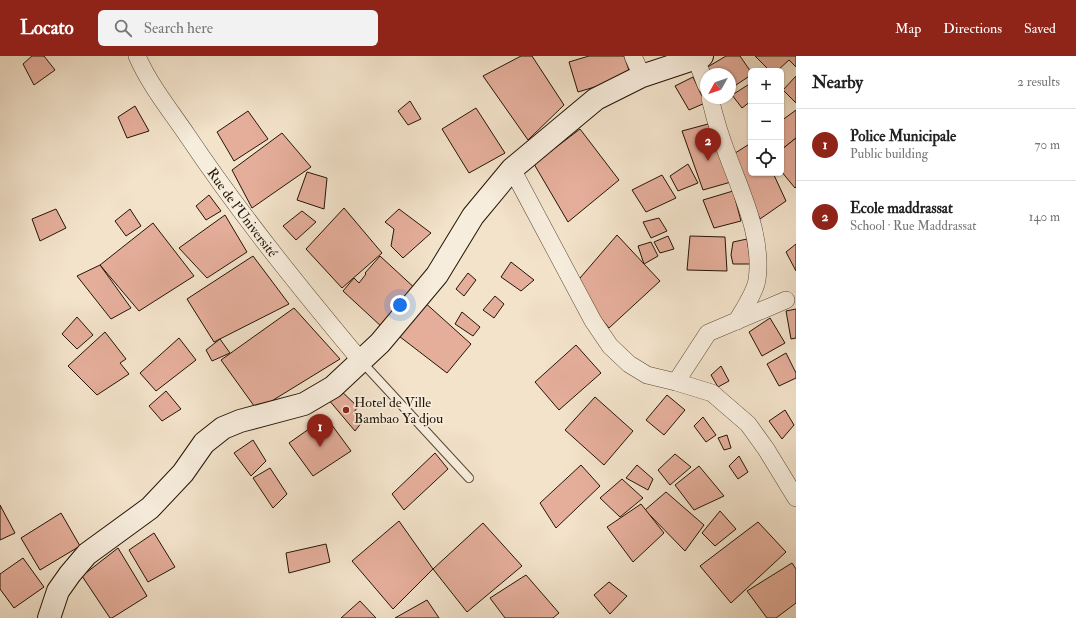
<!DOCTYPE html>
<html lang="en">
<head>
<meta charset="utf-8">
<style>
  :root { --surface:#fff; --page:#f2f2f2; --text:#222; --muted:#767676; --line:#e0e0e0; --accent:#8f2418 }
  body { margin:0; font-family:"IM FELL Double Pica",serif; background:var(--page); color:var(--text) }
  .controls { position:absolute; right:12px; top:12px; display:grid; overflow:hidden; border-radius:6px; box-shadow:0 1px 3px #0004 }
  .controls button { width:36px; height:36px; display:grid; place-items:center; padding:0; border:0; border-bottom:1px solid var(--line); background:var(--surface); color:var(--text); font:20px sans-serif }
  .compass { position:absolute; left:700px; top:12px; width:36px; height:36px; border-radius:50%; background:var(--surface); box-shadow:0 1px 3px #0004; rotate:230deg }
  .you { position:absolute; left:400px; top:249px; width:14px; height:14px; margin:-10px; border:3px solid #fff; border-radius:50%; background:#1a73e8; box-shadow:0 0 0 6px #1a73e833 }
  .badge { display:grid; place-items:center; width:26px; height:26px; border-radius:50%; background:var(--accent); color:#fff; font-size:13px; font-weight:700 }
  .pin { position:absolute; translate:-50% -33px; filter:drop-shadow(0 1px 2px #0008) }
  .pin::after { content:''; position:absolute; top:21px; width:14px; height:12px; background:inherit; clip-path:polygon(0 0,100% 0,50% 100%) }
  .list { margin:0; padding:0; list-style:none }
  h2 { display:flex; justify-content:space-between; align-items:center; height:52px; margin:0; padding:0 16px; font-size:17px }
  h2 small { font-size:13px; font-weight:400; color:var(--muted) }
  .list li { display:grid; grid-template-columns:26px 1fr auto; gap:12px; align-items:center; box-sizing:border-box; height:72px; padding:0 16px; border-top:1px solid var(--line) }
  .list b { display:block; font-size:15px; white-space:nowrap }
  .list p { margin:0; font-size:13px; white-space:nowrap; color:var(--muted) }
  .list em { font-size:13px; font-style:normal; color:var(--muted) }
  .icon { flex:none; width:22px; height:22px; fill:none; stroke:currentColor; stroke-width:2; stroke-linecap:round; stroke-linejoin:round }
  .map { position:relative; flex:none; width:796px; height:562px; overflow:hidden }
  header { display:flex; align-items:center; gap:24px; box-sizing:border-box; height:56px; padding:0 20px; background:var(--accent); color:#fff }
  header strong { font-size:19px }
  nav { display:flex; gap:22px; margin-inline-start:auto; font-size:14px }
  .search { width:280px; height:36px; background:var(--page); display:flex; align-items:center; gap:10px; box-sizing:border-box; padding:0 14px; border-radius:6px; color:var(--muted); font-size:15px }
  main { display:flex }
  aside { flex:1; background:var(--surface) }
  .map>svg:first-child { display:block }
  .building { fill:#e5ae9b; stroke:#241505 }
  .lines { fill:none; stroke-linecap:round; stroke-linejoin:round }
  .service-casing { stroke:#584836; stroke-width:10 }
  .minor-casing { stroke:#584836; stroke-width:18 }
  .secondary-casing { stroke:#241505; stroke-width:24 }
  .service { stroke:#f7eddd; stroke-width:8 }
  .minor { stroke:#f7eddd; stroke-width:17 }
  .secondary { stroke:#f7eddd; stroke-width:22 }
  .poi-dot { fill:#8f2418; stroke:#f7eddd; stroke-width:1.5 }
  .labels { text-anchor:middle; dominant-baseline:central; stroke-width:3.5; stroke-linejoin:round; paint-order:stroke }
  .street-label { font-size:14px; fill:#241505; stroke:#f7eddd }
  .poi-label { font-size:14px; fill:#241505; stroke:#f7eddd; text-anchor:start }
</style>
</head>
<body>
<header>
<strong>Locato</strong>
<div class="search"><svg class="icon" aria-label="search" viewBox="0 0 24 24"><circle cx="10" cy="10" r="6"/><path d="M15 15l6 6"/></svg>Search here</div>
<nav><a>Map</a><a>Directions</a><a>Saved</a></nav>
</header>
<main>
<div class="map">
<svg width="796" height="562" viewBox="0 0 796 562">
  <rect width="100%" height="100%" fill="#f3e3cb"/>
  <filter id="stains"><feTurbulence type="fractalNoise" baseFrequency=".005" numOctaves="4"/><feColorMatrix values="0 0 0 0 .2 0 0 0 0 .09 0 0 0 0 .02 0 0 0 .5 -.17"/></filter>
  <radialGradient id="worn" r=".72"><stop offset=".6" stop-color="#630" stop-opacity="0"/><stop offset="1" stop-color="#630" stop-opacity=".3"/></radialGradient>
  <!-- building -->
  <g class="building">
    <path d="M 32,0 L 44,0 L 55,14 L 34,29 L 23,8 Z"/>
    <path d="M 521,0 L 532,0 L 564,49 L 528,84 L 483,20 Z"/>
    <path d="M 589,0 L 624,0 L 631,20 L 578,36 L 569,6 Z"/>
    <path d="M 726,0 L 740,0 L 751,16 L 751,19 L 730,33 L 730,18 L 710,18 L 706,12 Z"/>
    <path d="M 755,0 L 796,0 L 796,11 L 789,4 L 777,15 L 770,15 Z"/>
    <path d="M 796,20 L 796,47 L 783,34 Z"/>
    <path d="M 693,21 L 705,47 L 689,54 L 675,30 Z"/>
    <path d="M 751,27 L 751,45 L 742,52 L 732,39 Z"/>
    <path d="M 410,45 L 421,63 L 408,69 L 398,55 Z"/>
    <path d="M 135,50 L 149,75 L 127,82 L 118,61 Z"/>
    <path d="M 476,52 L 505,97 L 469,117 L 442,73 Z"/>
    <path d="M 796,54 L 796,82 L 781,94 L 781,65 Z"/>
    <path d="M 248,55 L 268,83 L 234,105 L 217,76 Z"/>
    <path d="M 708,68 L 731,126 L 703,134 L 682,75 Z"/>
    <path d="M 580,73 L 619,124 L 568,166 L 534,108 Z"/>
    <path d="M 282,77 L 311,111 L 252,152 L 232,114 Z"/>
    <path d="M 796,82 L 796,131 L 795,132 L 781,115 L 781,94 Z"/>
    <path d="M 751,87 L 751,117 L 773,117 L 786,145 L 760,163 L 732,99 Z"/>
    <path d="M 688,108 L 698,127 L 678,135 L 670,120 Z"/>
    <path d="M 307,116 L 327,122 L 324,153 L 297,144 Z"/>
    <path d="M 662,119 L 676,142 L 646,156 L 632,134 Z"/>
    <path d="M 733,135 L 741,165 L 714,172 L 703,144 Z"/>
    <path d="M 209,139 L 221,155 L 206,164 L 196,150 Z"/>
    <path d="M 344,152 L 382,197 L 342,232 L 306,193 Z"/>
    <path d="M 56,153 L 66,172 L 40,185 L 32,163 Z"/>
    <path d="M 130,153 L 141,170 L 126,180 L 115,165 Z"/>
    <path d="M 399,153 L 431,177 L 403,202 L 391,190 L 394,173 L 385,166 Z"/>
    <path d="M 302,155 L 316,166 L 296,184 L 283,170 Z"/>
    <path d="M 225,159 L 247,196 L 207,222 L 179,192 Z"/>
    <path d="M 659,162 L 667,175 L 651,182 L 643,166 Z"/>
    <path d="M 153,167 L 194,220 L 139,255 L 100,209 Z"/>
    <path d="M 617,179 L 660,225 L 609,272 L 574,229 Z"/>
    <path d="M 668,180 L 674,193 L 660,197 L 654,186 Z"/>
    <path d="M 690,180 L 725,181 L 727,215 L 687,214 Z"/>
    <path d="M 747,183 L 751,208 L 733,208 L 731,199 L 733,186 Z"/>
    <path d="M 651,186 L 658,200 L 644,208 L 638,190 Z"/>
    <path d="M 796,188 L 796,215 L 786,196 Z"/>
    <path d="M 253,200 L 289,248 L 214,286 L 187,243 Z"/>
    <path d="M 380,200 L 418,235 L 383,272 L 343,235 L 354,222 L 359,227 L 366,218 L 365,217 Z"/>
    <path d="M 511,206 L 534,224 L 521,235 L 501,221 Z"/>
    <path d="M 100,209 L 131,252 L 111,263 L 77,220 Z"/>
    <path d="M 468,217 L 476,224 L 464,240 L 456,233 Z"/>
    <path d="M 495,240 L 504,248 L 494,262 L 483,254 Z"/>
    <path d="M 422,244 L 471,288 L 447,317 L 395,277 Z"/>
    <path d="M 294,252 L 340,303 L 257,354 L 221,304 Z"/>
    <path d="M 796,253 L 796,282 L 791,283 L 786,255 Z"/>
    <path d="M 462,256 L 480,271 L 473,280 L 455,268 Z"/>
    <path d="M 77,261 L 93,279 L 77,293 L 62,278 Z"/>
    <path d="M 770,262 L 785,287 L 762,300 L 749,276 Z"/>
    <path d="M 105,276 L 126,303 L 120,307 L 129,318 L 97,339 L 68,310 Z"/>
    <path d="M 179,282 L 196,304 L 156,335 L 140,317 Z"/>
    <path d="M 220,283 L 230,297 L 212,305 L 206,294 Z"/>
    <path d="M 576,289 L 601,317 L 559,354 L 535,326 Z"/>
    <path d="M 786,297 L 796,317 L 796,322 L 779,330 L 767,308 Z"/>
    <path d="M 721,310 L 729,325 L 718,331 L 711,319 Z"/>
    <path d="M 338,332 L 358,351 L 353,357 L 362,366 L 355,375 L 328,343 Z"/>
    <path d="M 166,335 L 181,353 L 162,365 L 149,350 Z"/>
    <path d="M 667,339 L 685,354 L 664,379 L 646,364 Z"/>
    <path d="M 595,341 L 633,375 L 604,409 L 565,374 Z"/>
    <path d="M 785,354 L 794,369 L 782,383 L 769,365 Z"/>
    <path d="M 326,361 L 351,395 L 313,420 L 289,387 Z"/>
    <path d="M 703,361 L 716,379 L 706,386 L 694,370 Z"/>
    <path d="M 727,379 L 731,392 L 724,394 L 718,382 Z"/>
    <path d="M 253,384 L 266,405 L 251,420 L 234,397 Z"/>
    <path d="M 435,397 L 448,413 L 404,454 L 392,438 Z"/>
    <path d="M 675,398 L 691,411 L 670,429 L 658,414 Z"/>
    <path d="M 739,400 L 748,416 L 738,423 L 729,410 Z"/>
    <path d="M 581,409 L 600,430 L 556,472 L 540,447 Z"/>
    <path d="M 637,409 L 653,423 L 648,434 L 626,422 Z"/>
    <path d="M 699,410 L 724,440 L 694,454 L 675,429 Z"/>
    <path d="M 270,412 L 287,438 L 273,452 L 253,422 Z"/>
    <path d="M 622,423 L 643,442 L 620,461 L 600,442 Z"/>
    <path d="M 666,436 L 704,469 L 685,495 L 645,454 Z"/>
    <path d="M 641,448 L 664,477 L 633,506 L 607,471 Z"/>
    <path d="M 0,449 L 15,477 L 0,484 Z"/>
    <path d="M 720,455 L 736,473 L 715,490 L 702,477 Z"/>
    <path d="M 61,457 L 80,490 L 40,514 L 21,482 Z"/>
    <path d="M 399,465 L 433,513 L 393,553 L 352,505 Z"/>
    <path d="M 758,466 L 786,496 L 731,547 L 700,510 Z"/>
    <path d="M 483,467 L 522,510 L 467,556 L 433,513 Z"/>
    <path d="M 154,477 L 175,511 L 148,526 L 129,494 Z"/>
    <path d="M 326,488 L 330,506 L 289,517 L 286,497 Z"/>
    <path d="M 118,492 L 147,540 L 112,562 L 110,562 L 82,520 Z"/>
    <path d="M 23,502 L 44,531 L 14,552 L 0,533 L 0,518 Z"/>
    <path d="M 792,507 L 796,513 L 796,547 L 776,562 L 767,562 L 747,535 Z"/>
    <path d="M 526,519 L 559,557 L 553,562 L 505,562 L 490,542 Z"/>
    <path d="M 609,526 L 627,540 L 610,558 L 594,539 Z"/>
    <path d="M 427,544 L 439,562 L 395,562 Z"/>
    <path d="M 360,545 L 376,562 L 341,562 Z"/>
  </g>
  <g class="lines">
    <defs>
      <path id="service" d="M 361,305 L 469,422"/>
      <g id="minor">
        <path id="s1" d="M 137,0 C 149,28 170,54 187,79 C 240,158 300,232 361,305"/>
        <path d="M 633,0 L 642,20"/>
        <path d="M 696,3 L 706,29"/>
        <path d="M 710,42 C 715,63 721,83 729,103 C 743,141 763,182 757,224 C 755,237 743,254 737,265"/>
        <path d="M 512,113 L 593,265 L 610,290 L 629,308 L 647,319 L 676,326 L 712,337 L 748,368 L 766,393 L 796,442"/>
        <path d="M 676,326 L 708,277 L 786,244"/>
      </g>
      <path id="secondary" d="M 49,562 L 58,535 L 70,518 L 87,498 L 150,452 L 183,417 L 204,387 L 223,372 L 240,365 L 304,348 L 333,331 L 380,287 L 437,219 L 473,160 L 512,113 L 596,43 L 642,20 L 702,0"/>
    </defs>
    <!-- service casing -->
    <use href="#service" class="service-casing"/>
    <!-- minor casing -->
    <use href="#minor" class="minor-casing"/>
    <!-- secondary casing -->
    <use href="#secondary" class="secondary-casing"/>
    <!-- service -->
    <use href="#service" class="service"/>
    <!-- minor -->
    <use href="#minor" class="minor"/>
    <!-- secondary -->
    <use href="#secondary" class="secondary"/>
  </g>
  <!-- markers -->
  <circle class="poi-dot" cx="346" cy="354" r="4"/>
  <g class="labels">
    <!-- street labels -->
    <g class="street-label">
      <text stroke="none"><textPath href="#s1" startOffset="189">Rue de l'Université</textPath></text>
    </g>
    <!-- poi labels -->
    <g class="poi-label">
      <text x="354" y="346">Hotel de Ville<tspan x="354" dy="16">Bambao Ya djou</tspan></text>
    </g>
  </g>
  <rect width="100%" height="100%" filter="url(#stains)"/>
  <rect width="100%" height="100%" fill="url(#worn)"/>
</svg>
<div class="controls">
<button>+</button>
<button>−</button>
<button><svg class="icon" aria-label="locate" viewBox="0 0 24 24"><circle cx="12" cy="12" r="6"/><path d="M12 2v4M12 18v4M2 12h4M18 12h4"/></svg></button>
</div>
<svg class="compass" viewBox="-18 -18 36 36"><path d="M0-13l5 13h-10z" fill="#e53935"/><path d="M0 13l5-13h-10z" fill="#767676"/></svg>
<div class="you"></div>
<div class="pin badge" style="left:320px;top:391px">1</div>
<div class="pin badge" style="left:708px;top:105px">2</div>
</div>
<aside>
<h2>Nearby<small>2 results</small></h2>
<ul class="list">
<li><span class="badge">1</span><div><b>Police Municipale</b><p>Public building</p></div><em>70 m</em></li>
<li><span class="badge">2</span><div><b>Ecole maddrassat</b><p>School · Rue Maddrassat</p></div><em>140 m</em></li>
</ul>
</aside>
</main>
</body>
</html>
